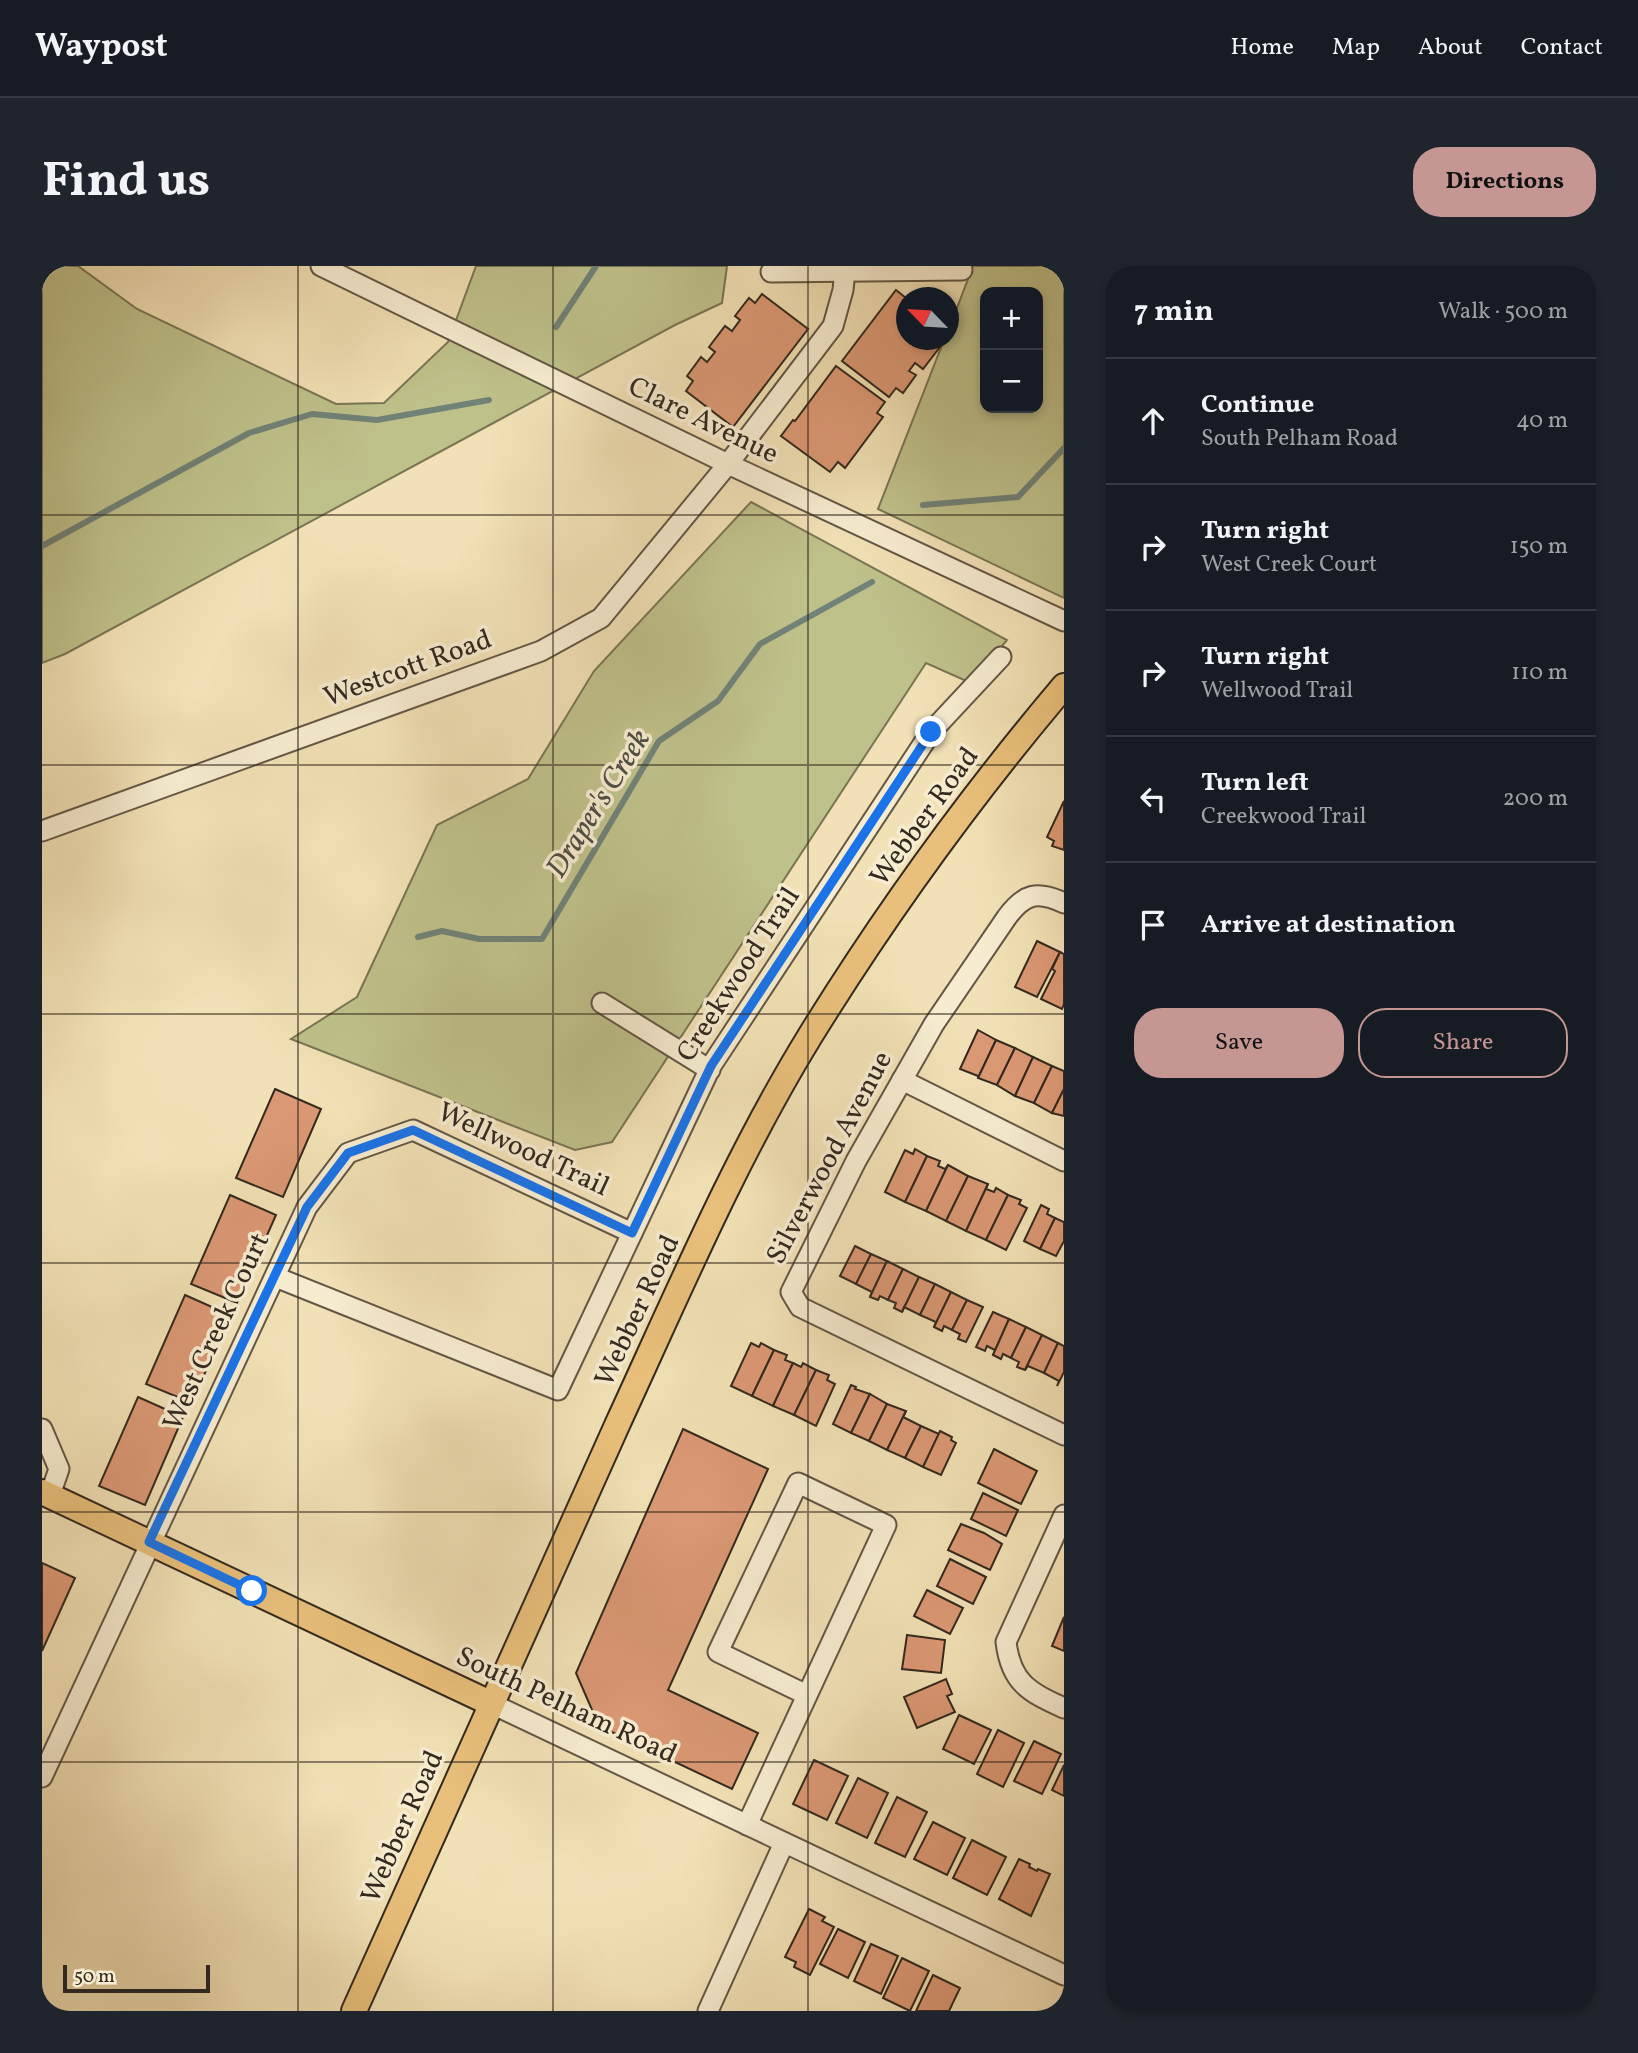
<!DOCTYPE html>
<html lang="en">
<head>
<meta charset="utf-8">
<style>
  :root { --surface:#171b24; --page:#20242c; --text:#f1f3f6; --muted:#9ea1a6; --line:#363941; --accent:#c59692 }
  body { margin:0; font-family:Vollkorn,serif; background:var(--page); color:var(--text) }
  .controls { position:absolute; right:21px; top:21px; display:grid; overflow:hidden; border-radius:14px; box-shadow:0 4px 10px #0003 }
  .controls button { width:63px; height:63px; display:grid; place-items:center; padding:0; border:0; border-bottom:2px solid var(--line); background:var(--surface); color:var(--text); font:35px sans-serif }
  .compass { position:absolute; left:854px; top:21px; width:63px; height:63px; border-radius:50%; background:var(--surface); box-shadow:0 4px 10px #0003; rotate:295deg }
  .scale { position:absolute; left:21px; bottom:18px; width:147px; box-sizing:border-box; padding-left:7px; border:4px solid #33291f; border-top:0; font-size:19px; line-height:24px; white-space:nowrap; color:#33291f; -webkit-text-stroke:5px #f7ecd0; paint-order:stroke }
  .stop { position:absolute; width:21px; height:21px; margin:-16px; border:5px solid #1a73e8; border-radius:50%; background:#fff }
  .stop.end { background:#1a73e8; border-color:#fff; box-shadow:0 2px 7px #0008 }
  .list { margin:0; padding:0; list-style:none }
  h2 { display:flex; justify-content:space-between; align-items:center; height:91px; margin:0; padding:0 28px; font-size:30px }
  h2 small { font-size:23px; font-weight:400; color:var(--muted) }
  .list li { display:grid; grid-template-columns:46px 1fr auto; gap:21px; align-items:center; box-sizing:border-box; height:126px; padding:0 28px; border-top:2px solid var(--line) }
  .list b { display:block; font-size:26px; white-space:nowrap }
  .list p { margin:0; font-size:23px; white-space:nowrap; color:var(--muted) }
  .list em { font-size:23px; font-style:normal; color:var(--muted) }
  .actions { display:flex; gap:14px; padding:21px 28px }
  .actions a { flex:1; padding:16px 0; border:2px solid var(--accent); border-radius:28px; text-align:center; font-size:24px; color:var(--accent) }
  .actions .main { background:var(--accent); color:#111 }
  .icon { flex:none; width:38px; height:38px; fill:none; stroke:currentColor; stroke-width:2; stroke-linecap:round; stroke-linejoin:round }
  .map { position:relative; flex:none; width:1022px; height:1745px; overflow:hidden; border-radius:28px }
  header { display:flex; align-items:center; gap:42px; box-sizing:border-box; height:98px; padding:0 35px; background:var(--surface); border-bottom:2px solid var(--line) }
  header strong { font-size:33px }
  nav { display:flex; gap:38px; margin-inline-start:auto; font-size:24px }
  .intro { display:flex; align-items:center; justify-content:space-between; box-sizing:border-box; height:168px; padding:0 42px }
  h1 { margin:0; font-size:49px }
  .button { padding:18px 32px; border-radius:28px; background:var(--accent); color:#111; font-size:24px; font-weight:700 }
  main { display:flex; gap:42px; padding:0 42px }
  aside { flex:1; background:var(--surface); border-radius:28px; box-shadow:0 4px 10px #0003 }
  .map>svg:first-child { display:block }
  .green { fill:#bfc18b; stroke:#797555; stroke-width:2; fill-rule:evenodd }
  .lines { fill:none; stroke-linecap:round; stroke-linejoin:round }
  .stream { stroke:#718277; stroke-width:6 }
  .building { fill:#db9874; stroke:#33291f; stroke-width:2 }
  .minor-casing { stroke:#635745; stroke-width:23 }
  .major-casing { stroke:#33291f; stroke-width:28 }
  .minor { stroke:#f7ecd0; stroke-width:19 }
  .major { stroke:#e9c07b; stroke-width:24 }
  .route { stroke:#1a73e8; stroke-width:9 }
  .grid { fill:none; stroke:#33291f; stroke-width:2; stroke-opacity:0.55 }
  .labels { text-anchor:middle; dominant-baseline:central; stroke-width:7; stroke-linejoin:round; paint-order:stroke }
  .street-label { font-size:28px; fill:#33291f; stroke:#f7ecd0 }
  .water-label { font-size:30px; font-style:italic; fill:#4d4e44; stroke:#f7ecd0 }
</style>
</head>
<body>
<header>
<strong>Waypost</strong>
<nav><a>Home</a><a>Map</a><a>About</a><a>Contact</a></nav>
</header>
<div class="intro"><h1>Find us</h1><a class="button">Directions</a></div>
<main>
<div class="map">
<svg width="1022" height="1745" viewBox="0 0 1022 1745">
  <rect width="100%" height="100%" fill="#f2e1b6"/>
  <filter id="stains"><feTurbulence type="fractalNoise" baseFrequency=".00286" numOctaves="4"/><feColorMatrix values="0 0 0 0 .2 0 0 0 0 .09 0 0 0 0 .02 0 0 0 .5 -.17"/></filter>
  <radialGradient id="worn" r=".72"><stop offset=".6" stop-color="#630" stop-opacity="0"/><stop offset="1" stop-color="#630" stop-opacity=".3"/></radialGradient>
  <!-- green -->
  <g class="green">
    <path d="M 0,0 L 36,0 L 95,43 L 294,138 L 342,137 L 406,76 L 434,0 L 685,0 L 680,37 L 633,59 L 23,388 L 0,397 Z"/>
    <path d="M 931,0 L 1022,0 L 1022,332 L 836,243 L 902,74 L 906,74 L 907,63 ZM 943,26 L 996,26 L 996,142 L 943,142 Z"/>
    <path d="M 709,236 L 965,374 L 929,417 L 884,397 L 570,876 L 533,884 L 249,773 L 315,731 L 395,559 L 486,513 L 552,405 Z"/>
  </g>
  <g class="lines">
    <!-- stream -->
    <g class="stream">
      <path d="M 514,61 L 554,0"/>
      <path d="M 881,239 L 976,231 L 1022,182"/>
      <path d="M 0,280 L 207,167 L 270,148 L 335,154 L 447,134"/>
      <path d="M 376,671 L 400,665 L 437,673 L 500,673 L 617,475 L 676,435 L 718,378 L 830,316"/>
    </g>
  </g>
  <!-- building -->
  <g class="building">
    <path d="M 854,24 L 864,32 L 864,74 L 897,74 L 901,77 L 881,103 L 873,97 L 867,105 L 874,109 L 861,127 L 854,122 L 847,131 L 800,95 Z"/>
    <path d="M 720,28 L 766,63 L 691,161 L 644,125 L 651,115 L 645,110 L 659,91 L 665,96 L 673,86 L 667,81 L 683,60 L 690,65 L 698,54 L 693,50 L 707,32 L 713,37 Z"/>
    <path d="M 794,100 L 843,136 L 835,147 L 841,151 L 803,202 L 796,196 L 788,206 L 739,170 L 751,154 L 753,155 Z"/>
    <path d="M 1022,535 L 1022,584 L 1010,580 L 1012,575 L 1005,571 Z"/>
    <path d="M 995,675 L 1018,686 L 995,731 L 973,721 Z"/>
    <path d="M 1018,686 L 1022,688 L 1022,738 L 1020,743 L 999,733 L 1013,705 L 1010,703 Z"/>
    <path d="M 936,764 L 954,774 L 936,812 L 936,810 L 918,803 Z"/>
    <path d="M 954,774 L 973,782 L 955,819 L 936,812 Z"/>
    <path d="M 973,782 L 991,791 L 973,830 L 955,819 Z"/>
    <path d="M 991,791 L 1010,800 L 992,837 L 973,830 Z"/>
    <path d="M 1010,800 L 1022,805 L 1022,823 L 1010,847 L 992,837 Z"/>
    <path d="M 233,823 L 279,843 L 241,931 L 194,912 Z"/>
    <path d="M 1022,823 L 1022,850 L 1010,847 Z"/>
    <path d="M 873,883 L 885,890 L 863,936 L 843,926 L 863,884 L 871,888 Z"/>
    <path d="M 885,890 L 898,895 L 896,900 L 903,903 L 906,899 L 884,945 L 863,936 Z"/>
    <path d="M 906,899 L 926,910 L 904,955 L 884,945 Z"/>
    <path d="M 926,910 L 946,918 L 924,965 L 904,955 Z"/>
    <path d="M 946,918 L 944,923 L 952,926 L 954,922 L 966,929 L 944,974 L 924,965 Z"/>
    <path d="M 188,929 L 234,949 L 195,1037 L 149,1018 Z"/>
    <path d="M 966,929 L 979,934 L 977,938 L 985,942 L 964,984 L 944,974 Z"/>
    <path d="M 999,939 L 1007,943 L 1005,948 L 1013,952 L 998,983 L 982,975 Z"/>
    <path d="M 1013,952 L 1022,956 L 1022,975 L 1014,990 L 998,983 Z"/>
    <path d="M 813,980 L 829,988 L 814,1018 L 798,1010 Z"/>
    <path d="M 829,988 L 845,995 L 828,1031 L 830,1026 L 814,1018 Z"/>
    <path d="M 845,995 L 861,1003 L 846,1034 L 838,1030 L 836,1034 L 828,1031 Z"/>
    <path d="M 861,1003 L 877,1011 L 860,1046 L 852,1042 L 854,1037 L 846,1034 Z"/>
    <path d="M 877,1011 L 893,1018 L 878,1049 L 862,1041 L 860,1046 Z"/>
    <path d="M 893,1018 L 909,1026 L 892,1061 L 894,1056 L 878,1049 Z"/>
    <path d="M 909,1026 L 925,1034 L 910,1064 L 902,1060 L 900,1065 L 892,1061 Z"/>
    <path d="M 143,1029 L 188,1049 L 150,1137 L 104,1118 Z"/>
    <path d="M 925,1034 L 941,1041 L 924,1076 L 916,1073 L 918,1068 L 910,1064 Z"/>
    <path d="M 951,1046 L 967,1053 L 951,1089 L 953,1084 L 945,1080 L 943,1085 L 934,1081 Z"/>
    <path d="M 967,1053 L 984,1061 L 969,1092 L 961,1088 L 959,1093 L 951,1089 Z"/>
    <path d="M 984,1061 L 1000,1069 L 983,1104 L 975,1101 L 977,1096 L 969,1092 Z"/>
    <path d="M 1000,1069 L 1016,1077 L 1002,1107 L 986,1100 L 983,1104 Z"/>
    <path d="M 709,1077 L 717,1081 L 719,1077 L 732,1084 L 710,1130 L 689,1120 Z"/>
    <path d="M 1016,1077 L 1022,1080 L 1022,1106 L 1015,1120 L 1017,1115 L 1002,1107 Z"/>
    <path d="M 732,1084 L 745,1089 L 743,1094 L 751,1097 L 731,1140 L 710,1130 Z"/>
    <path d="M 751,1097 L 759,1101 L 761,1097 L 774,1104 L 752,1149 L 731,1140 Z"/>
    <path d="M 774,1104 L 787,1109 L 785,1114 L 793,1118 L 774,1160 L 752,1149 Z"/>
    <path d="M 809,1119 L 814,1121 L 813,1123 L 828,1128 L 809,1167 L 791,1158 Z"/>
    <path d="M 828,1128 L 845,1138 L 827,1175 L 809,1167 Z"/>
    <path d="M 96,1131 L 141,1151 L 103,1239 L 57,1220 Z"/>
    <path d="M 845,1138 L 864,1145 L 845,1184 L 827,1175 Z"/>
    <path d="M 864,1145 L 861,1151 L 879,1160 L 863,1192 L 845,1184 Z"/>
    <path d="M 879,1160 L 897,1168 L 881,1201 L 863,1192 Z"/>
    <path d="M 641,1163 L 726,1203 L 626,1424 L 716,1467 L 690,1523 L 557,1460 L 534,1407 Z"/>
    <path d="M 898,1165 L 910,1171 L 909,1174 L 914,1177 L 899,1209 L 881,1201 Z"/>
    <path d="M 952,1183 L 995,1205 L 979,1238 L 936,1217 Z"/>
    <path d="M 941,1227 L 976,1244 L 964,1270 L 929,1253 Z"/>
    <path d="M 919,1258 L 942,1267 L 960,1278 L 948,1304 L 906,1284 Z"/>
    <path d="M 908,1293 L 944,1311 L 931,1338 L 895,1320 Z"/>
    <path d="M 0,1297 L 33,1312 L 0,1385 Z"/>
    <path d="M 885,1324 L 921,1342 L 908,1368 L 872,1350 Z"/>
    <path d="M 1022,1351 L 1022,1385 L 1010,1380 Z"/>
    <path d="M 865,1369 L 903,1374 L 899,1407 L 860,1403 Z"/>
    <path d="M 904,1413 L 910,1428 L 905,1430 L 913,1446 L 875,1462 L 862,1431 Z"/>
    <path d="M 917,1449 L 949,1464 L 932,1498 L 901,1483 Z"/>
    <path d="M 956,1464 L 982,1477 L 961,1521 L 935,1508 Z"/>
    <path d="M 992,1475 L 1019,1488 L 1000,1528 L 972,1515 Z"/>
    <path d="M 772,1494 L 806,1510 L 785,1554 L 751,1538 Z"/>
    <path d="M 1022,1499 L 1022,1530 L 1010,1524 Z"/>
    <path d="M 816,1512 L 846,1527 L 825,1572 L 794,1557 Z"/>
    <path d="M 855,1531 L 885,1546 L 863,1591 L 833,1577 Z"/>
    <path d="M 891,1556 L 923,1572 L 905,1609 L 872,1593 Z"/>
    <path d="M 930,1574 L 964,1591 L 945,1629 L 911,1612 Z"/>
    <path d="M 977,1593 L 988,1598 L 987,1601 L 995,1605 L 996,1603 L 1008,1608 L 989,1650 L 957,1633 Z"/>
    <path d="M 767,1643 L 783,1651 L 780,1655 L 792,1661 L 768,1709 L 752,1701 L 754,1696 L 743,1691 Z"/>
    <path d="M 796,1663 L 823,1676 L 806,1712 L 778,1698 Z"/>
    <path d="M 829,1678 L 856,1690 L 839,1728 L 812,1715 Z"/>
    <path d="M 860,1692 L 887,1705 L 868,1745 L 841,1732 Z"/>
    <path d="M 891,1709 L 918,1722 L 907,1745 L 874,1745 Z"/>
  </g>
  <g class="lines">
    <defs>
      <g id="minor">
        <path d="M 279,0 L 686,198 L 1022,355"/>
        <path d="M 729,6 L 920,4"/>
        <path d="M 0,565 L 499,385 L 559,352 L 686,198 L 791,60 L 801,24 L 803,5"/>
        <path d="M 1022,637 C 995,624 982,628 965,651 L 892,758 L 814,895 L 749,1026 L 758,1041 L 1022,1169"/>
        <path d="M 560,737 L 668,804"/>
        <path d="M 860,814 L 1022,895"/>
        <path d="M 241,1014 L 516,1124 L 669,800 L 889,466 L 959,391"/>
        <path d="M 0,1163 L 17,1203 L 8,1229"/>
        <path d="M 1022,1249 L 964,1376 C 969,1417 987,1426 1022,1442"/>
        <path d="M 448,1437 L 1022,1709"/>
        <path d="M 0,1511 L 265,941 L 306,887 L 371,864 L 590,967"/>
        <path d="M 705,1559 L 844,1259 L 756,1217 L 676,1386 L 765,1429"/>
        <path d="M 666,1745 L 742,1577"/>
      </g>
      <g id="major">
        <path d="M 0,1226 L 448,1437"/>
        <path d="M 312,1745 C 399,1548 487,1352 576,1157 C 636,1027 693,892 768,770 C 844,647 929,530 1022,420"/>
      </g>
    </defs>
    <!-- minor casing -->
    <use href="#minor" class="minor-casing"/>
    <!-- major casing -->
    <use href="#major" class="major-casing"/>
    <!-- minor -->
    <use href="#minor" class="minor"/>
    <!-- major -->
    <use href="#major" class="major"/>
  </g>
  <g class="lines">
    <!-- route -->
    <path class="route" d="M 210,1325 L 107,1276 L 265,941 L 306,887 L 371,864 L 590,967 L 669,800 L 889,466"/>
  </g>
  <!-- grid -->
  <path class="grid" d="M 256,0 L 256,1745M 511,0 L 511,1745M 766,0 L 766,1745M 0,249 L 1022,249M 0,499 L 1022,499M 0,748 L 1022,748M 0,997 L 1022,997M 0,1246 L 1022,1246M 0,1496 L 1022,1496"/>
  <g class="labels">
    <!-- street labels -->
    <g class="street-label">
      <text transform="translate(661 155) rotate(26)">Clare Avenue</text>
      <text transform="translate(366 403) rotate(-20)">Westcott Road</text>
      <text transform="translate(883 551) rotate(-54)">Webber Road</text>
      <text transform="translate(697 709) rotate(-57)">Creekwood Trail</text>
      <text transform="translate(481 884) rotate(25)">Wellwood Trail</text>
      <text transform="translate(788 892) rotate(-62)">Silverwood Avenue</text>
      <text transform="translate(596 1045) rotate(-65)">Webber Road</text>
      <text transform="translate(175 1066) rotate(-65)">West Creek Court</text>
      <text transform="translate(524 1440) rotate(25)">South Pelham Road</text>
      <text transform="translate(361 1561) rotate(-66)">Webber Road</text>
    </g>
    <!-- water labels -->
    <g class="water-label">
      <text transform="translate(557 538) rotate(-58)">Draper's Creek</text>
    </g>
  </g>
  <rect width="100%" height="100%" filter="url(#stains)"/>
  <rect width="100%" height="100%" fill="url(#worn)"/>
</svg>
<div class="controls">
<button>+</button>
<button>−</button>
</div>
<svg class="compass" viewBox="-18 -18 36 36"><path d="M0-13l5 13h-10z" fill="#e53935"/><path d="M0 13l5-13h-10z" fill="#9ea1a6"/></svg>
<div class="scale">50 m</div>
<div class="stop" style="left:210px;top:1325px"></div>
<div class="stop end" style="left:889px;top:466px"></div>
</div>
<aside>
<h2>7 min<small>Walk · 500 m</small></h2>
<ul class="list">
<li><svg class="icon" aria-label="ahead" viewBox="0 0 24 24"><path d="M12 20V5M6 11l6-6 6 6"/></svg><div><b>Continue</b><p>South Pelham Road</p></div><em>40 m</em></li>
<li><svg class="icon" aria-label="right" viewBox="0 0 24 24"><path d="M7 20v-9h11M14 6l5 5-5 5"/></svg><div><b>Turn right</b><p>West Creek Court</p></div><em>150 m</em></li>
<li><svg class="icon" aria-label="right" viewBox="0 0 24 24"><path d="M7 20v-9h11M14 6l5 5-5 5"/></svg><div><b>Turn right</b><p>Wellwood Trail</p></div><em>110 m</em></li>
<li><svg class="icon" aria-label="left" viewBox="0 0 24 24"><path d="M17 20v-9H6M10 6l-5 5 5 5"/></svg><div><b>Turn left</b><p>Creekwood Trail</p></div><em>200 m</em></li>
<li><svg class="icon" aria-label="arrive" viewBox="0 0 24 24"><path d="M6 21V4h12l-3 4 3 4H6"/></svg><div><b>Arrive at destination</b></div></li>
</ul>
<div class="actions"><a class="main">Save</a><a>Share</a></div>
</aside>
</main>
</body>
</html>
